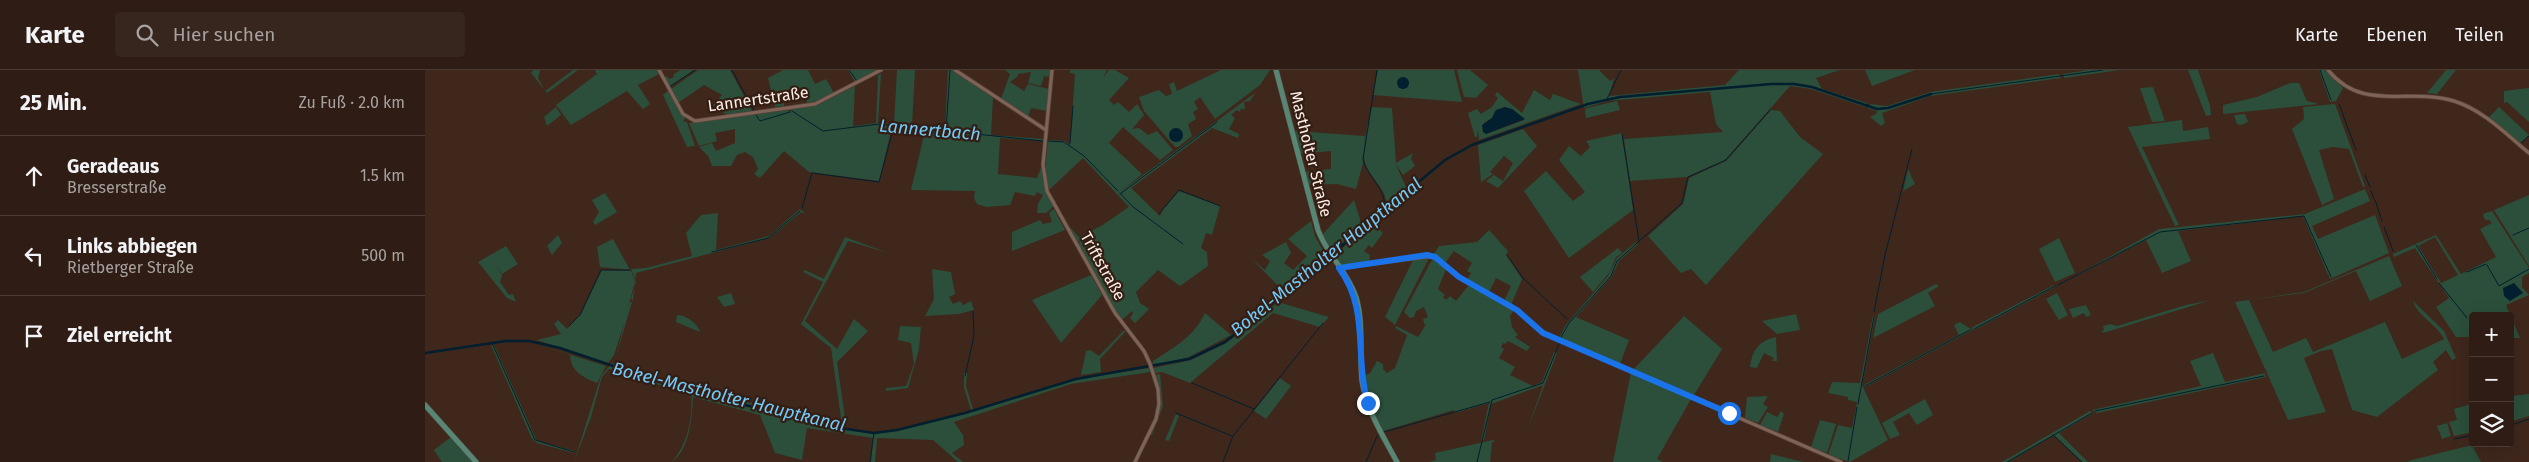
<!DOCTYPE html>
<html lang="de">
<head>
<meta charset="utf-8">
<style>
  :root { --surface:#2f1d15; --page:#37261e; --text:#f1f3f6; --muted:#a7a2a0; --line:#4a3b34 }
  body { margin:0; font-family:"Fira Sans",sans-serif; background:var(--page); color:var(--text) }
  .controls { position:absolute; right:15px; bottom:15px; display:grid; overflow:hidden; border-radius:5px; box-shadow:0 5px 20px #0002 }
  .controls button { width:45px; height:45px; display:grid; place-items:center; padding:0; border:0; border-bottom:1px solid var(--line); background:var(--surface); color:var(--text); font:25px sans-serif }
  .stop { position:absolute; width:15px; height:15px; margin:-11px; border:4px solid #1a73e8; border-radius:50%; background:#fff }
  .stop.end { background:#1a73e8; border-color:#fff; box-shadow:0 1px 5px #0008 }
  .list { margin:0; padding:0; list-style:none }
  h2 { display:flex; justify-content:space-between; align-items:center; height:65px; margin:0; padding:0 20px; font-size:21px }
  h2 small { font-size:16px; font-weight:400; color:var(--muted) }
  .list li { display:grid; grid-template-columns:32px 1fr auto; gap:15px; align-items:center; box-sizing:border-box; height:80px; padding:0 20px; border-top:1px solid var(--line) }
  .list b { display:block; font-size:19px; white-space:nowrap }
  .list p { margin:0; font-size:16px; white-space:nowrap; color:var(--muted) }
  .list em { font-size:16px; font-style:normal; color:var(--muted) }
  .icon { flex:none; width:28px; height:28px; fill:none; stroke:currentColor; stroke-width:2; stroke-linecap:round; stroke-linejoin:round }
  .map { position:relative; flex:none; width:2104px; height:392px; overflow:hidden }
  header { display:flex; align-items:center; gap:30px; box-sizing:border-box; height:70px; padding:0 25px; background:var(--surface); border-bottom:1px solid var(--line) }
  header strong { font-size:24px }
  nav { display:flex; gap:28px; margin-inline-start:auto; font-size:18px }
  .search { width:350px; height:45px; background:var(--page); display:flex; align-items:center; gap:12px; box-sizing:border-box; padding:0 18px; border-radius:5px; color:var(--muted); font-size:19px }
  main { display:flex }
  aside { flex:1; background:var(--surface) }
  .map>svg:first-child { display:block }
  .green { fill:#2b4f3a; fill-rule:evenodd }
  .water { fill:#011f2e }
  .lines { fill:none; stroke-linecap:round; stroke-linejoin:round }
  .stream { stroke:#011f2e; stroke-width:1 }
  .canal { stroke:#011f2e; stroke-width:2.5 }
  .minor-casing { stroke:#59463c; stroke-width:4.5 }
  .major-casing { stroke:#59463c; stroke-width:6 }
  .minor { stroke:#7e6356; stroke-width:3 }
  .major { stroke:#568674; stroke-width:5 }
  .route { stroke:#1a73e8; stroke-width:6 }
  .labels { text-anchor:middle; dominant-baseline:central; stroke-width:4.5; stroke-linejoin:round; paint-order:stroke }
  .street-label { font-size:16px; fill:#ffefe8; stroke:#341e13 }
  .water-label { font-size:18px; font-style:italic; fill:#73caf9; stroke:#341e13 }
</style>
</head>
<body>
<header>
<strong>Karte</strong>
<div class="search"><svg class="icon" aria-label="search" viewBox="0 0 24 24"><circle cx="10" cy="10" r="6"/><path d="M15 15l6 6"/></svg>Hier suchen</div>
<nav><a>Karte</a><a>Ebenen</a><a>Teilen</a></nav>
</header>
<main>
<aside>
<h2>25 Min.<small>Zu Fuß · 2.0 km</small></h2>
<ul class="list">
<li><svg class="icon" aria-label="ahead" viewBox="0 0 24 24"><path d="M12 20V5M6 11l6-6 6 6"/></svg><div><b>Geradeaus</b><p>Bresserstraße</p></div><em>1.5 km</em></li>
<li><svg class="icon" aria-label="left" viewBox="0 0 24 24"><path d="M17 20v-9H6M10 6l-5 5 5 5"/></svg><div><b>Links abbiegen</b><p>Rietberger Straße</p></div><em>500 m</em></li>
<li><svg class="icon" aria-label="arrive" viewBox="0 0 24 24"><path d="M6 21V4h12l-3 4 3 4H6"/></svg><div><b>Ziel erreicht</b></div></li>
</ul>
</aside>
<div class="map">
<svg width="2104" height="392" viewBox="0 0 2104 392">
  <rect width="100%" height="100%" fill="#3f271c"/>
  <!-- green -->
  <g class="green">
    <path d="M 108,0 L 115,0 L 113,8 L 120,21 L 148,0 L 153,0 L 122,23 L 106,3 Z"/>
    <path d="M 170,0 L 232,0 L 234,4 L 213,15 L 225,34 L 218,39 L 202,21 L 146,55 L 131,35 L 172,4 Z"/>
    <path d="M 255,0 L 269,0 L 245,17 L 240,7 L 242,6 L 244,9 L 249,7 L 248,5 Z"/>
    <path d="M 273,0 L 305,0 L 327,41 L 302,45 L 288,35 L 297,25 L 279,15 L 253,33 L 246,19 Z"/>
    <path d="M 358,0 L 383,0 L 390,14 L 401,9 L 409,23 L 394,31 L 382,33 L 380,17 L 362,20 L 363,25 L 354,27 L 356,34 L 359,33 L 359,36 L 350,37 L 343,8 Z"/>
    <path d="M 423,0 L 452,0 L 430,12 Z"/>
    <path d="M 472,0 L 490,0 L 487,55 L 520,60 L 523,0 L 528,0 L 568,28 L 566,65 L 618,69 L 619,71 L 575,68 L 573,104 L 612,108 L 617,95 L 621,122 L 629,136 L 621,143 L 612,143 L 613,134 L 618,125 L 612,122 L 610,126 L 590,122 L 585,135 L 561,137 L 552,134 L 549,128 L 550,121 L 486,120 L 500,61 L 467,57 L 454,111 L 384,102 L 359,81 L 335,108 L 329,104 L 333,99 L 328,87 L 320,82 L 312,85 L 306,96 L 287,96 L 283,86 L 274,77 L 287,73 L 291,81 L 310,73 L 310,59 L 290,63 L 292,71 L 274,76 L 264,53 L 363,40 L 366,43 L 365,38 L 395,34 L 430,16 L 428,56 L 451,53 L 453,5 L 456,4 L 453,53 L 469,54 Z"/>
    <path d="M 580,0 L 625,0 L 625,7 L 619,6 L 616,16 L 603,13 L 606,2 L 593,4 L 593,6 L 585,12 L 599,21 L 603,14 L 624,19 L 622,41 L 606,38 L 603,48 L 576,29 L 585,4 Z"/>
    <path d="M 645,0 L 682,0 L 678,8 L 684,0 L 690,0 L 704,8 L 684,30 L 689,35 L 693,32 L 704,42 L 712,34 L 719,45 L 707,59 L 714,58 L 723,65 L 732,61 L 748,80 L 735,90 L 698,57 L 684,73 L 717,104 L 695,122 L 830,23 L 825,31 L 819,32 L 820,40 L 816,38 L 815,42 L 812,40 L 806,45 L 810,48 L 804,59 L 814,64 L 813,68 L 787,58 L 706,118 L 735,146 L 737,141 L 754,121 L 795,136 L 787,165 L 781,163 L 776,178 L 782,182 L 783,196 L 755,216 L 733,200 L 711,222 L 715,233 L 724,239 L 710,253 L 705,248 L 708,243 L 707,241 L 696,251 L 653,173 L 657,170 L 652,172 L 641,153 L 654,167 L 676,156 L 704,137 L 658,88 L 624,120 L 620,102 L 623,70 L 640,71 L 645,75 L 650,4 L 645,3 Z"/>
    <path d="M 796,0 L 845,0 L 835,15 L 790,49 L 775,27 L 769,32 L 773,39 L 768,42 L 771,49 L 763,54 L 767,66 L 753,77 L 750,77 L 719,41 L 714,27 L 734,20 L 741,26 L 747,24 L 744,14 L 749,12 L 752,21 Z"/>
    <path d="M 953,0 L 1029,0 L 1037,32 L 948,25 Z"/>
    <path d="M 1032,0 L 1045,0 L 1063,15 L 1051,28 L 1039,27 Z"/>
    <path d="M 1153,0 L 1174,0 L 1185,11 L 1189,8 L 1184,26 L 1300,15 L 1314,0 L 1415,0 L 1391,8 L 1397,19 L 1442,33 L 1440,37 L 1386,19 L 1365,16 L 1300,90 L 1262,107 L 1205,111 L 1199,69 L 1298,62 L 1291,54 L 1285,22 L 1183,31 L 1159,38 Z"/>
    <path d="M 1440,0 L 1490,0 L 1447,16 Z"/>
    <path d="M 1663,0 L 1695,0 L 1639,8 L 1638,4 Z"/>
    <path d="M 1763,0 L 1773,0 L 1785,35 L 1786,45 L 1781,46 Z"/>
    <path d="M 1894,0 L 1900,0 L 1918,18 L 1911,31 L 1905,32 Z"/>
    <path d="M 2021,0 L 2031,0 L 2012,24 L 2002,23 Z"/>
    <path d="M 1634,4 L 1636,8 L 1505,26 L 1457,43 L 1460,53 L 1456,56 L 1445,47 L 1451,44 L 1452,41 L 1442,38 L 1445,34 L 1462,36 L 1505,22 Z"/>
    <path d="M 1865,13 L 1874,13 L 1882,31 L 1894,34 L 1798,44 L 1798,35 L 1832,27 Z"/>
    <path d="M 1728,17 L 1740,51 L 1727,52 L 1715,18 Z"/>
    <path d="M 2104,18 L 2104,52 L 2082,32 L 2079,33 L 2079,21 Z"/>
    <path d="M 1109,20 L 1125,30 L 1128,24 L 1156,34 L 1054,70 L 1053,60 L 1052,67 L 1050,67 L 1043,43 L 1052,39 L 1056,44 L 1067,37 L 1073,28 L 1070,25 L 1072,22 L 1097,43 ZM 1087,39 L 1099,50 L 1061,64 L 1059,53 L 1067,48 L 1071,40 Z"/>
    <path d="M 243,21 L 260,49 L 258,52 L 262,52 L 270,76 L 262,77 L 238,25 Z"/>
    <path d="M 1192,31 L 1195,40 L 1161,48 L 1160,40 L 1162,38 Z"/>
    <path d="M 1910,34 L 1940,116 L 1938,117 L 1924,79 L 1908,77 L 1894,80 L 1909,129 L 1897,135 L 1867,59 L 1879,49 L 1878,37 Z"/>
    <path d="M 131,37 L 136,45 L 122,56 L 119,47 Z"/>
    <path d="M 947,37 L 967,38 L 971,93 L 988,83 L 986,89 L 990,96 L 978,105 L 970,93 L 982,119 L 961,137 C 964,120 944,108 940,92 C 936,76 944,53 947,37 Z"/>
    <path d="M 2074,37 L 2104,65 L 2095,73 L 2064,47 Z"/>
    <path d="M 1346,40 L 1355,41 L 1375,67 L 1398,84 L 1281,215 L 1266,199 L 1256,203 L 1223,166 L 1258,134 L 1264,108 L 1301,91 Z"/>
    <path d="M 1820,44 L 1823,52 L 1816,55 L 1812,54 L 1809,45 Z"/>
    <path d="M 1757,50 L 1758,61 L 1783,57 L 1785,69 L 1717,77 L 1754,155 L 1750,156 L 1703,57 Z"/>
    <path d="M 1098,59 L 1112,76 L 1073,118 L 1061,111 L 1069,105 L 1078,111 L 1088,93 L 1079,86 L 1065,102 L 1068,104 L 1056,112 L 1053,75 Z"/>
    <path d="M 869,61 L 940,66 L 938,93 L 931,119 L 912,114 L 883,115 L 880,102 L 906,99 L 906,81 L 875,84 Z"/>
    <path d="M 1197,63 L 1208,140 L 1144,188 L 1099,121 L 1121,101 L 1148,131 L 1160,122 L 1134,90 L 1144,76 L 1156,86 L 1165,77 L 1161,71 Z"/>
    <path d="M 1483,99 L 1490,114 L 1478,121 Z"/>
    <path d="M 1940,119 L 1945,131 L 1887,156 L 1893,169 L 1950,145 L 1964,183 L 1905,209 L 1878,146 L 1753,161 L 1766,191 L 1737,203 L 1721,170 L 1632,216 L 1734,159 L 1880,144 Z"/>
    <path d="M 180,123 L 192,142 L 170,155 L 168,152 L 174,142 L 167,130 Z"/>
    <path d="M 2104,125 L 2104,196 L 2069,140 Z"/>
    <path d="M 929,130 L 937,156 L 907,182 L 897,165 Z"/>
    <path d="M 375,139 L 381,144 L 376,142 L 344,168 L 211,203 L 208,230 L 206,229 L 211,212 L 206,199 L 221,198 L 267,186 L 261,163 L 276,145 L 293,143 L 291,180 L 344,166 Z"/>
    <path d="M 629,139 L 640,160 L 587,181 L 587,162 L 615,150 L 618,154 L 627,152 L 624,143 Z"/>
    <path d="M 2067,141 L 2104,198 L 2104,203 L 2097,207 L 2097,217 L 2104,225 L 2081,235 L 2095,268 L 2085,268 L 2085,246 L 2048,246 L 2048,267 L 2031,267 L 2011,237 L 2024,228 L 1990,178 L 1969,187 L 1968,184 L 2011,165 L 2036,204 L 2071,187 L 2055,159 L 2067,153 L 2064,150 L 2060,150 L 2058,144 ZM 2010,167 L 2033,205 L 2016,213 L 1993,176 Z"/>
    <path d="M 886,151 L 890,166 L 901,186 L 859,222 L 827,189 L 840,200 L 845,191 L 837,185 L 861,172 L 866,183 L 859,193 L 868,200 L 882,186 L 863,169 Z"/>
    <path d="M 947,153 L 958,163 L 947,178 L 944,175 L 939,181 L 945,185 L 944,192 L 915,195 L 908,186 Z"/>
    <path d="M 1064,160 L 1083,181 L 1081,185 L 1097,209 L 1086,235 L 1079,231 L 1086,216 L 1071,208 L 1064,222 L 1042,210 L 1046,203 L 1042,201 L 1047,193 L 1029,181 L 1020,193 L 1009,184 L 1014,176 L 1052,172 Z"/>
    <path d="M 133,165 L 137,173 L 127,185 L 122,176 Z"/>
    <path d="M 420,167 L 463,183 L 423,171 L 380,251 L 412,279 L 429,249 L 443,261 L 412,292 L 421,355 L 417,355 L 406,278 L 376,254 L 398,212 L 378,202 L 380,200 L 399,209 Z"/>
    <path d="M 1634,168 L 1650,203 L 1630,212 L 1614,179 Z"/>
    <path d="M 188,169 L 205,200 L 175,197 L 172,177 Z"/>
    <path d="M 1211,172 L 1213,174 L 1194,191 L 1187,206 L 1151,247 L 1204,270 L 1195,294 L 1134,268 L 1141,255 L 1183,206 L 1192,188 Z"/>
    <path d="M 81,176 L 93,194 L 77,204 L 68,191 L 77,205 L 75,212 L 84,225 L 88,224 L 91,232 L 82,228 L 53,192 Z"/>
    <path d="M 1193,178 L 1197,183 L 1191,187 L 1184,203 L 1168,222 L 1155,207 Z"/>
    <path d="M 1964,186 L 1977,216 L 1945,231 L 1931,201 L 1879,223 L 1824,230 L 1848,282 L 1881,268 L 1888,282 L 1960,252 L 1977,289 L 2019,269 C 2011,253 1993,247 1988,231 L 2019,261 L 2031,288 L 2027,290 L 2021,280 L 2008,292 L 2013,300 L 1952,347 L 1927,340 L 1907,279 L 1896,281 L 1879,288 L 1901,342 L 1863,350 L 1810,232 L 1879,222 Z"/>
    <path d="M 1004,187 L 1004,188 L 970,255 L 960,247 L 989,188 Z"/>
    <path d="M 1008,188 L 1021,199 L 1013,219 L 1020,225 L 1018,227 L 1021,230 L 1025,226 L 1031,231 L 1044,215 L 1089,240 L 1085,246 L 1087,257 L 1093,265 L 1090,267 L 1105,277 L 1102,281 L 1083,271 L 1080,274 L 1078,273 L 1076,277 L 1079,279 L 1074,288 L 1090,297 L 1085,305 L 1108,316 L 1117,312 L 1129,282 L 1132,283 L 1102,361 L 1118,315 L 1066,334 L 1059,370 L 1056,371 L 1064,333 L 1030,343 L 1029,340 L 958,361 C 948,343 943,326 939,306 L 945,303 L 952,291 L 958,294 L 958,299 L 962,303 L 970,298 L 982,265 L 970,258 L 971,256 L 993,267 L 1000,256 L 998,249 L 1003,247 L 999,237 L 991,241 L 989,247 L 985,248 L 979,242 Z"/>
    <path d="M 507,199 L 526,202 L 530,224 L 524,227 L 528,234 L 535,231 L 538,235 L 546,231 L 549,240 L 534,244 L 500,246 L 509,229 Z"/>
    <path d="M 177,200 L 206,201 L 210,211 L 202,242 L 205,232 L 207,232 L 190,290 L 200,251 L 189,285 L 183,293 L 112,270 L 136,264 L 129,254 L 133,250 L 142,259 L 156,244 Z"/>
    <path d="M 666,205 L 677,225 L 636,273 L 607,230 Z"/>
    <path d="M 1511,214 L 1514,216 L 1503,223 L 1510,236 L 1448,268 L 1453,244 Z"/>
    <path d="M 1629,215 L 1630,217 L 1549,260 L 1546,258 Z"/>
    <path d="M 306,223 L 310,234 L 299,237 L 292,227 Z"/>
    <path d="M 1632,223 L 1643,245 L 1634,250 L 1621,229 Z"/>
    <path d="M 1783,231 L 1678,263 L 1677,261 L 1679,260 L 1678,256 L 1685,254 L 1692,256 L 1761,235 Z"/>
    <path d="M 853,232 L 904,247 L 895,257 L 848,243 L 765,313 L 737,302 L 730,303 L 728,298 L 766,290 L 801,273 Z"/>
    <path d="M 1661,235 L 1666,245 L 1661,247 L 1659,243 L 1648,248 L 1644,239 Z"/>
    <path d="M 780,243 L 806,265 L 764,287 L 727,296 L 728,291 C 749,277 769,267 780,243 Z"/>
    <path d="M 1371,244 L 1375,260 L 1352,264 L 1337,251 Z"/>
    <path d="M 252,245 C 261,245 273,254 275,262 L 251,252 Z"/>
    <path d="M 1259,246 L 1297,279 L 1269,325 L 1208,300 Z"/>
    <path d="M 1448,246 L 1450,247 L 1437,315 L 1463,370 L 1425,392 L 1403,385 L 1413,355 L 1427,358 L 1432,332 L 1423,330 L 1423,327 L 1403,323 L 1407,312 L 1435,313 Z"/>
    <path d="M 1535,252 L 1547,260 L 1440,317 L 1439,315 L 1534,265 L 1529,255 Z"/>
    <path d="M 475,256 L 496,257 L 494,279 L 483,318 L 461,321 L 461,318 L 481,316 L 489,294 L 486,273 L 473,270 Z"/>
    <path d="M 699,260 L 700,262 L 675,289 L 676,302 L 656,305 L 661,281 L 665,280 L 674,286 Z"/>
    <path d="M 1351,267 L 1352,291 L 1347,291 L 1349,288 L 1339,283 L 1332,298 L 1325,297 C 1327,280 1335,270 1351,267 Z"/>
    <path d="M 105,272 L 181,296 L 172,313 C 158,307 146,302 145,285 Z"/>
    <path d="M 66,275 L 69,275 L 111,369 L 115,372 L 149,381 L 149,383 L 112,373 L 107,369 Z"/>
    <path d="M 1788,283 L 1800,312 L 1840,303 L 1841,307 L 1672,343 L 1667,340 L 1776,316 L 1765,291 Z"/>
    <path d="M 187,293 L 265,318 L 265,325 L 184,299 L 177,307 L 166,347 L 149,392 L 176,306 Z"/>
    <path d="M 724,298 L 725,302 L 646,314 L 529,352 L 538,365 L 539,375 L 527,383 L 538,392 L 533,392 L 508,370 L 452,368 L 450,392 L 446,392 L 448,368 L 382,358 L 377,390 L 350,383 L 335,345 L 268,327 C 267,347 265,379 247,392 C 265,370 268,345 266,318 L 416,355 L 415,358 L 336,339 L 415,359 L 457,363 L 540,344 L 651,309 Z"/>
    <path d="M 1206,302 L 1266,329 L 1232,389 L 1238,392 L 1188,392 Z"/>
    <path d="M 539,303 L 542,303 L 541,316 L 548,339 L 546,340 L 539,318 Z"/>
    <path d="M 735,304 L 738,336 L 727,365 L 725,364 C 735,342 736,328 730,305 Z"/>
    <path d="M 855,308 L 866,316 L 841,349 L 829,341 Z"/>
    <path d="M 2104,324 L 2104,346 L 2085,352 L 2085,326 Z"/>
    <path d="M 1343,326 L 1338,334 L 1343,337 L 1333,353 L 1320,348 L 1322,327 Z"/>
    <path d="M 1500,329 L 1508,345 L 1492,355 L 1484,343 L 1468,352 L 1475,365 L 1465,369 L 1457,353 Z"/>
    <path d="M 2046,334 L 2048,362 L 2029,366 L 2024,352 L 2032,350 L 2029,339 Z"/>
    <path d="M 1356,341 L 1359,344 L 1353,362 L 1335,355 L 1342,342 L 1352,347 Z"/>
    <path d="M 1665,341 L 1668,343 L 1634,363 L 1663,392 L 1657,392 L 1629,365 L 1583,392 L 1577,392 Z"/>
    <path d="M 751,344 L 754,346 L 744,371 L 740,370 Z"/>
    <path d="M 1395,350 L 1411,354 L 1402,383 L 1386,377 Z"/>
    <path d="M 2022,353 L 2026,366 L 2017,369 L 2012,356 Z"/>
    <path d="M 26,367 L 46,390 L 47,392 L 17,392 L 9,380 Z"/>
    <path d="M 1068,370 L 1070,371 L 1067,372 L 1065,392 L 1004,392 L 1011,390 L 1010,383 Z"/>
    <path d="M 2047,375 L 2056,392 L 1982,392 L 1987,390 Z"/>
    <path d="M 1346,384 L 1378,392 L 1345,392 Z"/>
  </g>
  <!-- water -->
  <g class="water">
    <circle cx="978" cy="13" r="6"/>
    <path d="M 1080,37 L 1087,39 L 1100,49 L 1061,64 L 1058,62 L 1057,55 L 1067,48 L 1071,40 Z"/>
    <circle cx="751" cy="65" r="7"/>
    <path d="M 2089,213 L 2098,223 L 2085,231 L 2079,226 L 2078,218 Z"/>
  </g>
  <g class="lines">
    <!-- stream -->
    <g class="stream">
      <path d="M 307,0 L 329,41"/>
      <path d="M 424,0 L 432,11"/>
      <path d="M 952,0 L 938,89 C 942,108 966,122 958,142"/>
      <path d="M 1895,0 L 1906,30"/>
      <path d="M 244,17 L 270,0"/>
      <path d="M 1506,24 L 1678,0"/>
      <path d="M 1182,29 L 1196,0"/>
      <path d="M 1914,34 L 1931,80"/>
      <path d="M 367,41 L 398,61 L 454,54 L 618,71"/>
      <path d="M 331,45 L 335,51 L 365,42"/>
      <path d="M 521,61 L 525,0"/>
      <path d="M 1197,64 L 1214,171"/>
      <path d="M 622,71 L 639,72 L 659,86 L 693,121"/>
      <path d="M 645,73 L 648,36"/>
      <path d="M 2096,73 L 2104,66"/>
      <path d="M 1940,105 L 1945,117"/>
      <path d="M 1946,121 L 1949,129"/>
      <path d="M 695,123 L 707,136 L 758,174"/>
      <path d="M 695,124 L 792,52"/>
      <path d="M 1950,130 L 1957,151"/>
      <path d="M 377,138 L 387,103 L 454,112 L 468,60"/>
      <path d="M 734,144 L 754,120 L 795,136"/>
      <path d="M 1959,157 L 1968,181"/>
      <path d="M 2088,165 L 2104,158"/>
      <path d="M 1991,175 L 2012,209"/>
      <path d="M 287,182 L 343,168 L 375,141"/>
      <path d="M 1082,185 L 1098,208 L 1142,249"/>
      <path d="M 2062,195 L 2074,216 L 2104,199"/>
      <path d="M 2042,202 L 2061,194"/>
      <path d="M 2014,213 L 2042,248"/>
      <path d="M 1633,215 L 1735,162 L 1879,146 L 1906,207"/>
      <path d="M 1449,242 L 1460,185 L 1487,79"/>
      <path d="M 933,255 L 933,262"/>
      <path d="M 144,256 L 155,245 L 176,200 L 205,200"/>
      <path d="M 1549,259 L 1630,216"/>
      <path d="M 933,264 L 933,269"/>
      <path d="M 1135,269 L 1144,253 L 1186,206 L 1192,191 L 1257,133 L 1263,107 L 1301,90 L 1345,40"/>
      <path d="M 67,273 L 110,370 L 149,382"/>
      <path d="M 726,302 L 732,322"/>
      <path d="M 540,306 L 549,266 L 548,241"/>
      <path d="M 767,313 L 829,339"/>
      <path d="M 1440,316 L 1545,260"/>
      <path d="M 1433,334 L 1449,247"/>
      <path d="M 1670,341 L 1839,306"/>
      <path d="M 751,343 L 807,366"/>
      <path d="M 2087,355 L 2104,349"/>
      <path d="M 959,362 L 1065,332"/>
      <path d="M 1628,365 L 1657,392"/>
      <path d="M 2029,369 L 2048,365"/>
      <path d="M 1423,391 L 1432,337"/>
      <path d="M 445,392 L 449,363"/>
      <path d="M 708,392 L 720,368"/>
      <path d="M 798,392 L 808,366 L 898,253"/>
      <path d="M 941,392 L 952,366"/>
      <path d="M 1052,392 L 1067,330 L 1118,313 L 1134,274"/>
      <path d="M 1582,392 L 1667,343"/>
    </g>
    <!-- canal -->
    <path class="canal" d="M 0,283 L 81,271 L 104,271 L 135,278 L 262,321 L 415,358 L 449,363 L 472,360 L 540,343 L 651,309 L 764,289 L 800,272 L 817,259 L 1020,90 L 1047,75 L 1163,34 L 1195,27 L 1346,14 L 1369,14 L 1387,17 L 1452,39 L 1463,38 L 1506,24"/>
    <defs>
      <g id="minor">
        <path d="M 234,0 L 258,44 L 270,51 L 390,34 L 456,0"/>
        <path d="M 530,0 L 621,60"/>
        <path d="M 627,0 L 618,95 L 622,121 L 690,243 L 719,281 L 725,294 L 733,319 L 734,334 L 731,349 L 710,392"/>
        <path d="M 1903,0 C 1938,43 1983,17 2029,31 C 2058,40 2081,64 2104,83"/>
        <path d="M 914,198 L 1007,186 L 1034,207 L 1092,240 L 1118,263 L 1416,392"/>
      </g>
      <g id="major">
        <path d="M 851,0 L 893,160 C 902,185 923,202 931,227 C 939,254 934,284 937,311 C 942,341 958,366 972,392"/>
        <path d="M 0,335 L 51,392"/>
      </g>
    </defs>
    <!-- minor casing -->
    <use href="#minor" class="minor-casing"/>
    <!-- major casing -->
    <use href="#major" class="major-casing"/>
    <!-- minor -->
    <use href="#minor" class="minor"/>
    <!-- major -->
    <use href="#major" class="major"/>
  </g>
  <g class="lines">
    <!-- route -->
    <path class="route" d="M 943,333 C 929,286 945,240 914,198 L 1002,185 L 1010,187 L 1034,207 L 1092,240 L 1118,263 L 1304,343"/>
  </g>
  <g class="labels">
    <!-- street labels -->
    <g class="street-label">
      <text transform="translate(333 29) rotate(-8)">Lannertstraße</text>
      <text transform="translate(886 84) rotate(76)">Mastholter Straße</text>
      <text transform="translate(678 196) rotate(61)">Triftstraße</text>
    </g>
    <!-- water labels -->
    <g class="water-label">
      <text transform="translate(505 60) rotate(5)">Lannertbach</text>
      <text transform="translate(901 187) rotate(-39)">Bokel-Mastholter Hauptkanal</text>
      <text transform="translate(304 327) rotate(14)">Bokel-Mastholter Hauptkanal</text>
    </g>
  </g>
</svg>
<div class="controls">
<button>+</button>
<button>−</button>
<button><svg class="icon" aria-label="layers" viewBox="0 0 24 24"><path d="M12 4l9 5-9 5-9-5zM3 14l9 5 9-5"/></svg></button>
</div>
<div class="stop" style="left:1304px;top:343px"></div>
<div class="stop end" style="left:943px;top:333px"></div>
</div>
</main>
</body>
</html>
